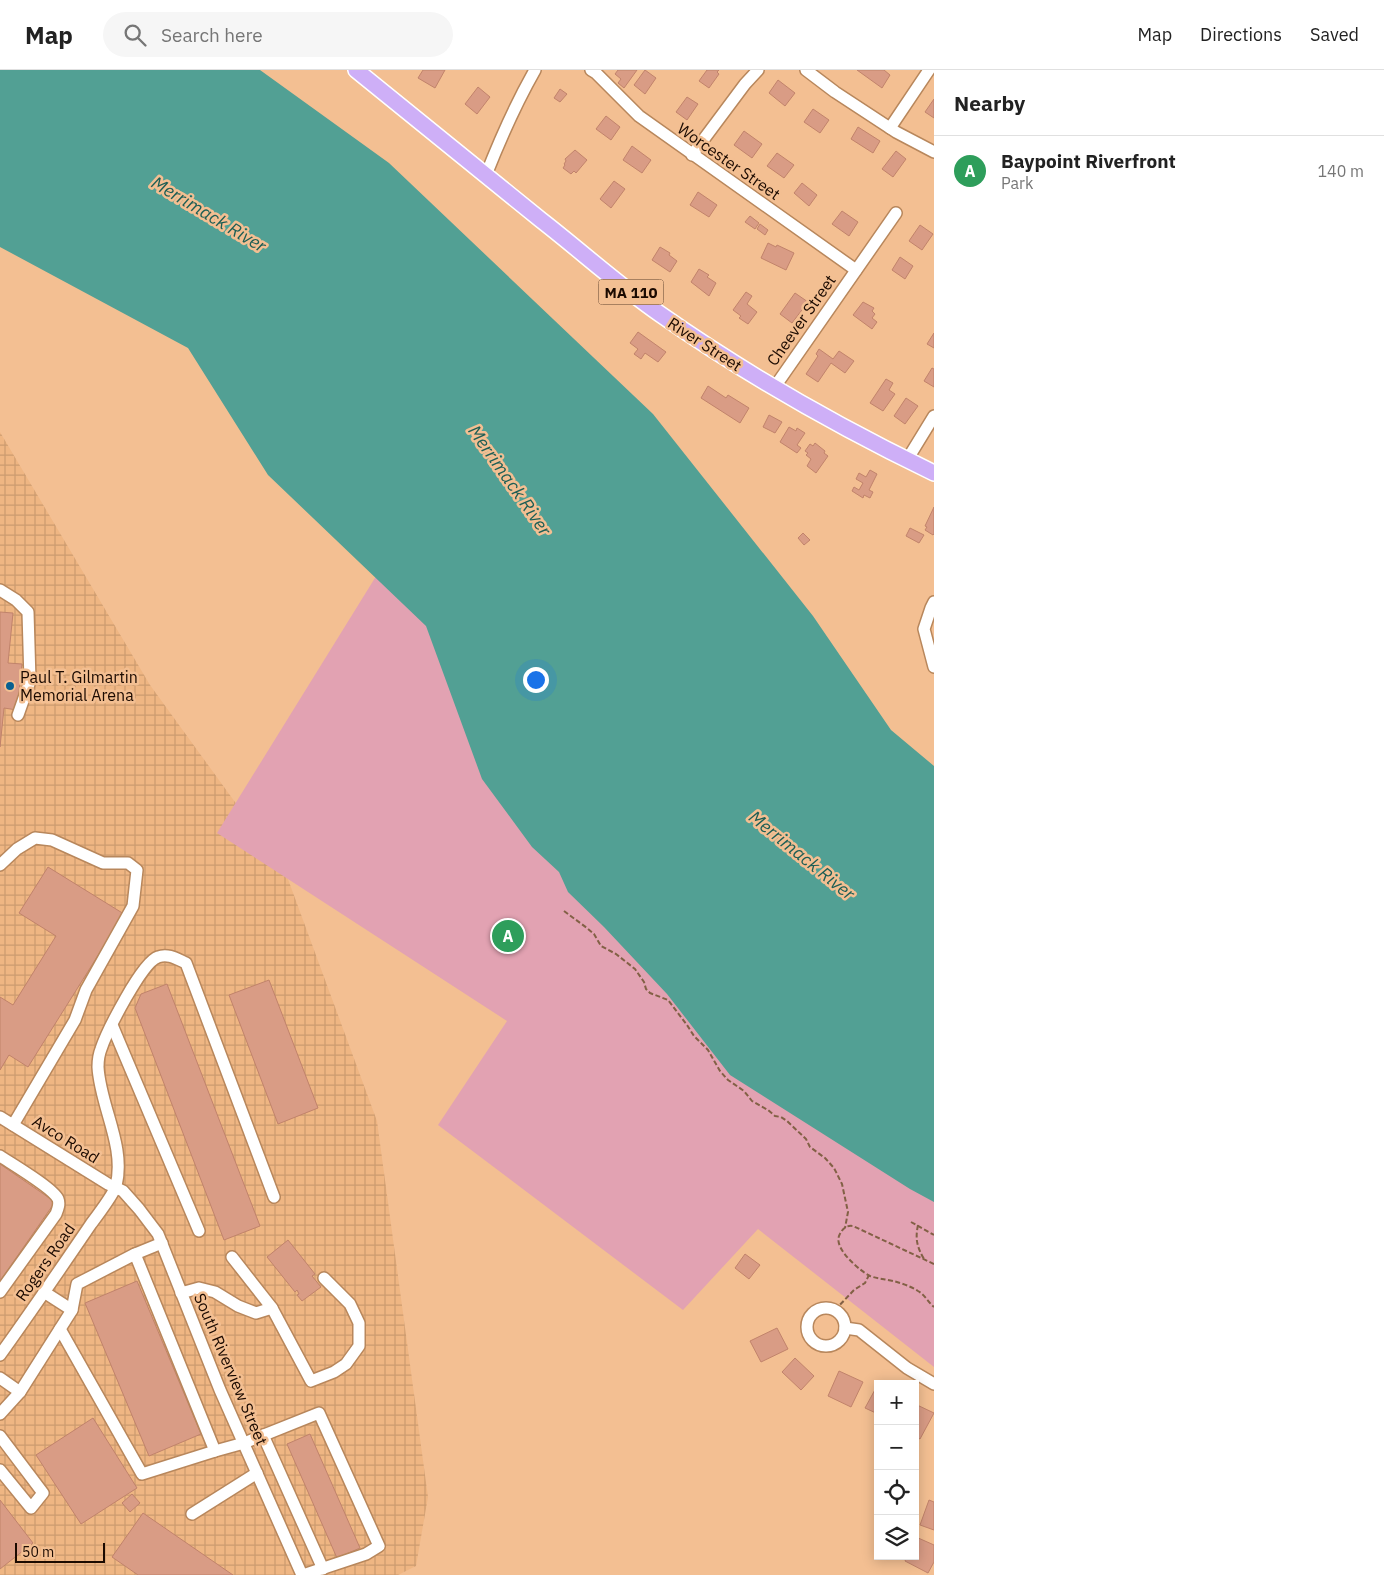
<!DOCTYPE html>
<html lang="en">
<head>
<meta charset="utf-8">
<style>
  :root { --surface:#fff; --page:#f6f6f6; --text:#222; --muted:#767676; --line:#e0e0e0; --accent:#0b8043 }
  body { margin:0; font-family:"IBM Plex Sans",sans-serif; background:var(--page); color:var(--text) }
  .controls { position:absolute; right:15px; bottom:15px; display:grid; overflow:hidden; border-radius:0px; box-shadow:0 2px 12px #0003 }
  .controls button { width:45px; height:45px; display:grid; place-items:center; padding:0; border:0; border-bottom:1px solid var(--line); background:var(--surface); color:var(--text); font:25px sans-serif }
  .scale { position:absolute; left:15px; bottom:12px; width:90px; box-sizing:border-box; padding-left:5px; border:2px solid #1b0a00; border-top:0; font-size:14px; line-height:18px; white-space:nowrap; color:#1b0a00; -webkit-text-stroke:4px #f3bf92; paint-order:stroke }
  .you { position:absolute; left:535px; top:609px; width:18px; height:18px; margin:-12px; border:4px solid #fff; border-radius:50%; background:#1a73e8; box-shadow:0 0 0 8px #1a73e833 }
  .badge { display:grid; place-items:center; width:32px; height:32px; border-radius:50%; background:var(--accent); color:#fff; font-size:16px; font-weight:700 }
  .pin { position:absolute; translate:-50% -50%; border:2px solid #fff; box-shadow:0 1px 5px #0006 }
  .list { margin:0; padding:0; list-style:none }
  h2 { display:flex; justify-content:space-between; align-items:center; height:65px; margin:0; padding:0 20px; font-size:21px }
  h2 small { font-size:16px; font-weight:400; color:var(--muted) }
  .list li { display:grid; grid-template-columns:32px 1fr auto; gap:15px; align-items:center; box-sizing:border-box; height:70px; padding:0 20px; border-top:1px solid var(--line) }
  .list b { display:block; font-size:19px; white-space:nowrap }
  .list p { margin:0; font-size:16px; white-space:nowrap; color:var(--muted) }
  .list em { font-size:16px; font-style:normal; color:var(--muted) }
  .icon { flex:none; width:28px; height:28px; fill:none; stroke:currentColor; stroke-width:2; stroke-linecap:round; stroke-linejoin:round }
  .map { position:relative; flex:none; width:934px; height:1505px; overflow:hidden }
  header { display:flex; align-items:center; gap:30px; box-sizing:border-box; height:70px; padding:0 25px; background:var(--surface); border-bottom:1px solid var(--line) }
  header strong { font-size:24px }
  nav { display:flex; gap:28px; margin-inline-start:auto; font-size:18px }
  .search { width:350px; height:45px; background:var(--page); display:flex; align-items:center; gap:12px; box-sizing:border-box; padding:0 18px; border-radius:28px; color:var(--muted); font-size:19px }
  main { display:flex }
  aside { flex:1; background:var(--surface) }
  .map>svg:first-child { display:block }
  .industrial { fill:url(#industrial-grid) }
  .park { fill:#e2a2b2 }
  .water { fill:#52a094 }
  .building { fill:#d99c85; stroke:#c1836b }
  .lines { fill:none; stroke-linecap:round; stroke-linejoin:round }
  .minor-casing { stroke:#b8875c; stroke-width:14 }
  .major-casing { stroke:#fff; stroke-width:18 }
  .path { stroke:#826045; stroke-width:2; stroke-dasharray:5 2.5; stroke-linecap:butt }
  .minor { stroke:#fff; stroke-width:11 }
  .major { stroke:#ceaff7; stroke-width:15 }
  .poi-dot { fill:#086091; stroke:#f3bf92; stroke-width:2 }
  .labels { text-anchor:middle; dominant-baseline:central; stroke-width:5; stroke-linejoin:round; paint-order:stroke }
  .shield { fill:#f3bf92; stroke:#5c402c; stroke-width:1 }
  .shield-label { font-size:15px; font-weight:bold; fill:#1b0a00 }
  .street-label { font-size:16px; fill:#1b0a00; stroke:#f3bf92 }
  .poi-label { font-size:16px; fill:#1b0a00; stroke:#f3bf92; text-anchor:start }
  .water-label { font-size:18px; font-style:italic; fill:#1d5e55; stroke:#f3bf92 }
</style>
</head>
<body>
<header>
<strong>Map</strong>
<div class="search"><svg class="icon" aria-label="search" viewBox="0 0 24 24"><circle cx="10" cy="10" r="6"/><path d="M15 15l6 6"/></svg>Search here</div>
<nav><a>Map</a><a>Directions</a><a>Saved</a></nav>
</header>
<main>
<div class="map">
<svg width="934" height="1505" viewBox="0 0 934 1505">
  <defs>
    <pattern id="industrial-grid" width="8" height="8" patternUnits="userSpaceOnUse" patternTransform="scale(1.25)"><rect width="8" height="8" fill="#efb683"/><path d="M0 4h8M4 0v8" fill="none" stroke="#cc9b6f"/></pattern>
  </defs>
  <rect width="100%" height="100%" fill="#f3bf92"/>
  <!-- industrial -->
  <path class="industrial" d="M 0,362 L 150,615 L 285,801 L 377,1051 L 428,1427 L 416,1496 L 398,1505 L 0,1505 Z"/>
  <!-- park -->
  <path class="park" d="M 383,495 L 934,1114 L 934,1297 L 758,1159 L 683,1240 L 438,1055 L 507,951 L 217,763 Z"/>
  <!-- water -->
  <path class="water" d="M 0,0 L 260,0 L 389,93 L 653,344 L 813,546 L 891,660 L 934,696 L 934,1132 L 910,1119 L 730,1005 L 667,924 L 604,857 L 568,822 L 559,802 L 532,777 L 482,709 L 426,556 L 268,405 L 188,278 L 0,177 Z"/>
  <!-- building -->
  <g class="building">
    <path d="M 423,0 L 445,0 L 435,18 L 418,8 Z"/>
    <path d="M 618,0 L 637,0 L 624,18 L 618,13 L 621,9 L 615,4 Z"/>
    <path d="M 645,0 L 656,8 L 645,24 L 634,15 Z"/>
    <path d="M 707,0 L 719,0 L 717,2 L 719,4 L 709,18 L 699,11 Z"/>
    <path d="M 857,0 L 884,0 L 890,5 L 882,18 Z"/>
    <path d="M 778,10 L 795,23 L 785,36 L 769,23 Z"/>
    <path d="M 478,17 L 490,27 L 477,44 L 465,34 Z"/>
    <path d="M 560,19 L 567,24 L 560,32 L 554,28 Z"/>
    <path d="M 687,27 L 698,34 L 687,50 L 676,42 Z"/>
    <path d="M 934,29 L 934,48 L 925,42 Z"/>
    <path d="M 813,39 L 829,50 L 820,63 L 804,52 Z"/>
    <path d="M 606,46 L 620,57 L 611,70 L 596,59 Z"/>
    <path d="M 858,57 L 880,71 L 873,83 L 851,69 Z"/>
    <path d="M 744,61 L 762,74 L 752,88 L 734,75 Z"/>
    <path d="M 632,76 L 651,90 L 642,103 L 623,90 Z"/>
    <path d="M 575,80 L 587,90 L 576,103 L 574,101 L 571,104 L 563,98 L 565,95 L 564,94 L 566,91 L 565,89 Z"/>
    <path d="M 896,81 L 906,89 L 893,107 L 882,99 Z"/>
    <path d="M 777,83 L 794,95 L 784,108 L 767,96 Z"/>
    <path d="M 614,111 L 625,119 L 611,138 L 600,129 Z"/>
    <path d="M 802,113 L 817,125 L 809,136 L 794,123 Z"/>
    <path d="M 698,122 L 717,135 L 709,147 L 690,135 Z"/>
    <path d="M 842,141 L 858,152 L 849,166 L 832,154 Z"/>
    <path d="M 750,146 L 759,153 L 755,159 L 745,152 Z"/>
    <path d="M 760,154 L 768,160 L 765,165 L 757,159 Z"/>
    <path d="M 920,155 L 933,164 L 922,180 L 909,171 Z"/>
    <path d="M 768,173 L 776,177 L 777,175 L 794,183 L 786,200 L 761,188 Z"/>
    <path d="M 660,177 L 670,183 L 669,185 L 677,191 L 670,202 L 652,190 Z"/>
    <path d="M 900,187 L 913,196 L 905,209 L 892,200 Z"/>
    <path d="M 699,199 L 709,205 L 707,207 L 716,213 L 709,226 L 691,212 Z"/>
    <path d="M 746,222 L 752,226 L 747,234 L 757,242 L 748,254 L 739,248 L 741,246 L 733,240 Z"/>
    <path d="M 795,223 L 808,232 L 792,253 L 780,244 Z"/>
    <path d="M 863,232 L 874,238 L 872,241 L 875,244 L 872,248 L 877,252 L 872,259 L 853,245 Z"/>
    <path d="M 638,262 L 666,282 L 658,292 L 645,283 L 641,289 L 634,284 L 638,279 L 630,273 Z"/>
    <path d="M 934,263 L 934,278 L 927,274 Z"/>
    <path d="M 819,279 L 833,289 L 839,281 L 854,291 L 845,303 L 831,293 L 818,312 L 806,304 L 818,286 L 816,284 Z"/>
    <path d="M 932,298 L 934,299 L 934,317 L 924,311 Z"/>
    <path d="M 886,309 L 893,313 L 889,320 L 895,324 L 883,341 L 870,333 Z"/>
    <path d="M 708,316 L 726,328 L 728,325 L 749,338 L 740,353 L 701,328 Z"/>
    <path d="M 906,328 L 918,336 L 905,354 L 894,346 Z"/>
    <path d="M 769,345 L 782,352 L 775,363 L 763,357 Z"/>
    <path d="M 789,357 L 796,361 L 797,358 L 805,363 L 797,375 L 801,378 L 797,383 L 780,372 Z"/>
    <path d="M 815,373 L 825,381 L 824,383 L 828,386 L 816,403 L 807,396 L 811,389 L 806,385 L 808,383 L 805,381 L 810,374 L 813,376 Z"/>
    <path d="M 870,400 L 877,404 L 869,420 L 873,422 L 870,428 L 864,425 L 863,428 L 852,421 L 854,417 L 859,420 L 863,413 L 856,409 L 859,403 L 866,407 Z"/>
    <path d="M 934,437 L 934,464 L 933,465 L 925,460 L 927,457 L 925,456 Z"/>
    <path d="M 910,458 L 924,465 L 919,473 L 906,466 Z"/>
    <path d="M 803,463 L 810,470 L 804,475 L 798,468 Z"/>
    <path d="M 0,542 L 13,543 L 8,593 L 22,594 L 17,640 L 4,638 L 0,677 Z"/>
    <path d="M 48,797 L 124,844 L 28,997 L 9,985 L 0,1000 L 0,927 L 13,935 L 56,866 L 19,843 Z"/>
    <path d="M 269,910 L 318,1038 L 278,1054 L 229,925 Z"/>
    <path d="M 167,914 L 260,1156 L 224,1170 L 135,938 L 141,924 Z"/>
    <path d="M 0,1094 L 55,1132 L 0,1211 Z"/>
    <path d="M 288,1170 L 315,1204 L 312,1206 L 321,1217 L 302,1231 L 297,1225 L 299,1224 L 297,1220 L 295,1222 L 267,1187 Z"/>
    <path d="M 745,1184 L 760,1195 L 749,1209 L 735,1198 Z"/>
    <path d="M 137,1211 L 201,1364 L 149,1386 L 85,1233 Z"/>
    <path d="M 777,1258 L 788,1279 L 761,1292 L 750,1271 Z"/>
    <path d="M 795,1288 L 814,1306 L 801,1320 L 782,1302 Z"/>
    <path d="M 839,1301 L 863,1312 L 851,1337 L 828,1326 Z"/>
    <path d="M 877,1316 L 878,1317 L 878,1344 L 865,1338 Z"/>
    <path d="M 915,1334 L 934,1343 L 920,1369 L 915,1366 Z"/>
    <path d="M 93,1348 L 137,1418 L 81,1454 L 36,1385 Z"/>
    <path d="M 310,1364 L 360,1478 L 337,1488 L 287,1374 Z"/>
    <path d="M 132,1424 L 140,1433 L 130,1442 L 122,1433 Z"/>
    <path d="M 0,1430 L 33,1473 L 0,1499 Z"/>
    <path d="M 929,1430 L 934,1432 L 934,1460 L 920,1455 Z"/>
    <path d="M 143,1443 L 233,1505 L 138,1505 L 112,1487 Z"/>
    <path d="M 916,1467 L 934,1475 L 934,1492 L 928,1503 L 905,1491 L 907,1486 L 915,1486 Z"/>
  </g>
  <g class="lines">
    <defs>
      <g id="minor">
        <path d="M 591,0 L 596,3 L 639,46 L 856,200"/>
        <path d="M 806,0 L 835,22 L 896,62 L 934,82"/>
        <path d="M 890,58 L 929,0"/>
        <path d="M 692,85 L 745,14 L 758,0"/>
        <path d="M 486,105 C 501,67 515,35 535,0"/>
        <path d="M 774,318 L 896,143"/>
        <path d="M 907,390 L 934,346"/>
        <path d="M 0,520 L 16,530 L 28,542 L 30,611 L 18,645"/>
        <path d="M 934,532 L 931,538 L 924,559 L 934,597"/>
        <path d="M 0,795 L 17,779 L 35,768 L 52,770 L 103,793 L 128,793 L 137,800 L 133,836 L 86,920 L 75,950 L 13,1055"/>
        <path d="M 112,955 L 199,1161"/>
        <path d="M 0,1047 L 108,1114 L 123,1121 L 139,1139 L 158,1164 L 220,1320 L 302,1505"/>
        <path d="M 0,1086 C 12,1094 53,1118 58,1129 C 60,1134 58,1139 56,1144 L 0,1222"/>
        <path d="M 135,1184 L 215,1381 L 244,1373 L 319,1343 L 379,1476 L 366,1484 L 303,1505"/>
        <path d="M 232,1187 L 272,1238"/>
        <path d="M 181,1223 L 199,1218 L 215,1222 L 238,1236 L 256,1243 L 272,1238 L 311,1311 L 334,1302 L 346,1294 L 359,1276 L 359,1253 L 350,1234 L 324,1208"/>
        <circle cx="826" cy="1257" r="19"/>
        <path d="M 72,1240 L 77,1214 L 135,1184 L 162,1173"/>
        <path d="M 845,1258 L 859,1260 L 907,1298 L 934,1314"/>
        <path d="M 60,1259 L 142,1404 L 215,1381"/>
        <path d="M 0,1285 C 31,1242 61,1198 91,1154 C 97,1146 113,1125 116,1116 C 126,1076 100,1036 98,997 C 98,992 99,984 101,979 C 107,961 142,892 158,887 C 168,883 177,889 186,893 L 274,1127"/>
        <path d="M 0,1308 L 20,1322 L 0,1344"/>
        <path d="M 20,1322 L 72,1240 L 44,1222"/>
        <path d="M 263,1365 L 323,1499"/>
        <path d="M 0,1366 L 43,1423 L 31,1438 L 0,1400"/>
        <path d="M 192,1444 L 257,1403"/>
      </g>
      <path id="major" d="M 356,0 C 417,50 480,100 541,150 C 581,181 618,215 660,244 C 747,305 839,357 934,403"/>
    </defs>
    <!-- minor casing -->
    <use href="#minor" class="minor-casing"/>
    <!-- major casing -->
    <use href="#major" class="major-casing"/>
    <!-- path -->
    <g class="path">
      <path d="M 564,841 L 587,858 L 594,864 L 601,876 L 616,884 L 635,899 L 644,912 L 646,919 L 650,923 L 668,930 L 687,955 L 694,966 L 708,980 L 720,1001 L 728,1010 L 744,1021 L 752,1031 L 768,1040 L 775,1046 L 781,1047 L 787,1051 L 806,1069 L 810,1077 L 825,1088 L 834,1098 L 842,1114 L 848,1142 L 845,1158"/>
      <path d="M 911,1152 L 934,1165"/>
      <path d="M 918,1155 C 915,1169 917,1177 924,1189"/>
      <path d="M 934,1194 L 853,1156 C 846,1155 842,1159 839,1166 C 834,1179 860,1201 870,1206 C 878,1209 885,1209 893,1211 C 901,1213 910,1216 918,1221 C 925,1225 928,1232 934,1237"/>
      <path d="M 835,1240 L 854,1220 L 865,1213 L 869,1205"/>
    </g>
    <!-- minor -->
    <use href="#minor" class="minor"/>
    <!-- major -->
    <use href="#major" class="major"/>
  </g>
  <!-- markers -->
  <circle class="poi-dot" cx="10" cy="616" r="5"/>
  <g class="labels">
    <!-- shield labels -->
    <rect class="shield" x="598.5" y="209.5" width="65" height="25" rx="4"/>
    <g class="shield-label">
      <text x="631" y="222">MA 110</text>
    </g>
    <!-- street labels -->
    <g class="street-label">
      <text transform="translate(729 91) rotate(35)">Worcester Street</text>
      <text transform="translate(801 250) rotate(-55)">Cheever Street</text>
      <text transform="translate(705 274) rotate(33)">River Street</text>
      <text transform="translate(66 1069) rotate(32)">Avco Road</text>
      <text transform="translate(45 1192) rotate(-55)">Rogers Road</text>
      <text transform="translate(231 1299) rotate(67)">South Riverview Street</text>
    </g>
    <!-- poi labels -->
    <g class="poi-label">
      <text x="20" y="607">Paul T. Gilmartin<tspan x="20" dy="18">Memorial Arena</tspan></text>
    </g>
    <!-- water labels -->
    <g class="water-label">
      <text transform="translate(209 144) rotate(31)">Merrimack River</text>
      <text transform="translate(510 410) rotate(55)">Merrimack River</text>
      <text transform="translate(802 785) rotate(39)">Merrimack River</text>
    </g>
  </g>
</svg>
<div class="controls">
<button>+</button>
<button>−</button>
<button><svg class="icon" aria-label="locate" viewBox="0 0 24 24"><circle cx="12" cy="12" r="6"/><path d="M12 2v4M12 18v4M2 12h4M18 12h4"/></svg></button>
<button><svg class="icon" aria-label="layers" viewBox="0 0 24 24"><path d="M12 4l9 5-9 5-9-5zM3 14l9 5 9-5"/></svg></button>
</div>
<div class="scale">50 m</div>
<div class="you"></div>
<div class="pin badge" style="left:508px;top:866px;background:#2e9e5b">A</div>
</div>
<aside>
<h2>Nearby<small></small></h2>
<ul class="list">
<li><span class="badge" style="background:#2e9e5b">A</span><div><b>Baypoint Riverfront</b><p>Park</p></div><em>140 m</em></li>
</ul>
</aside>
</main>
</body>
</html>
